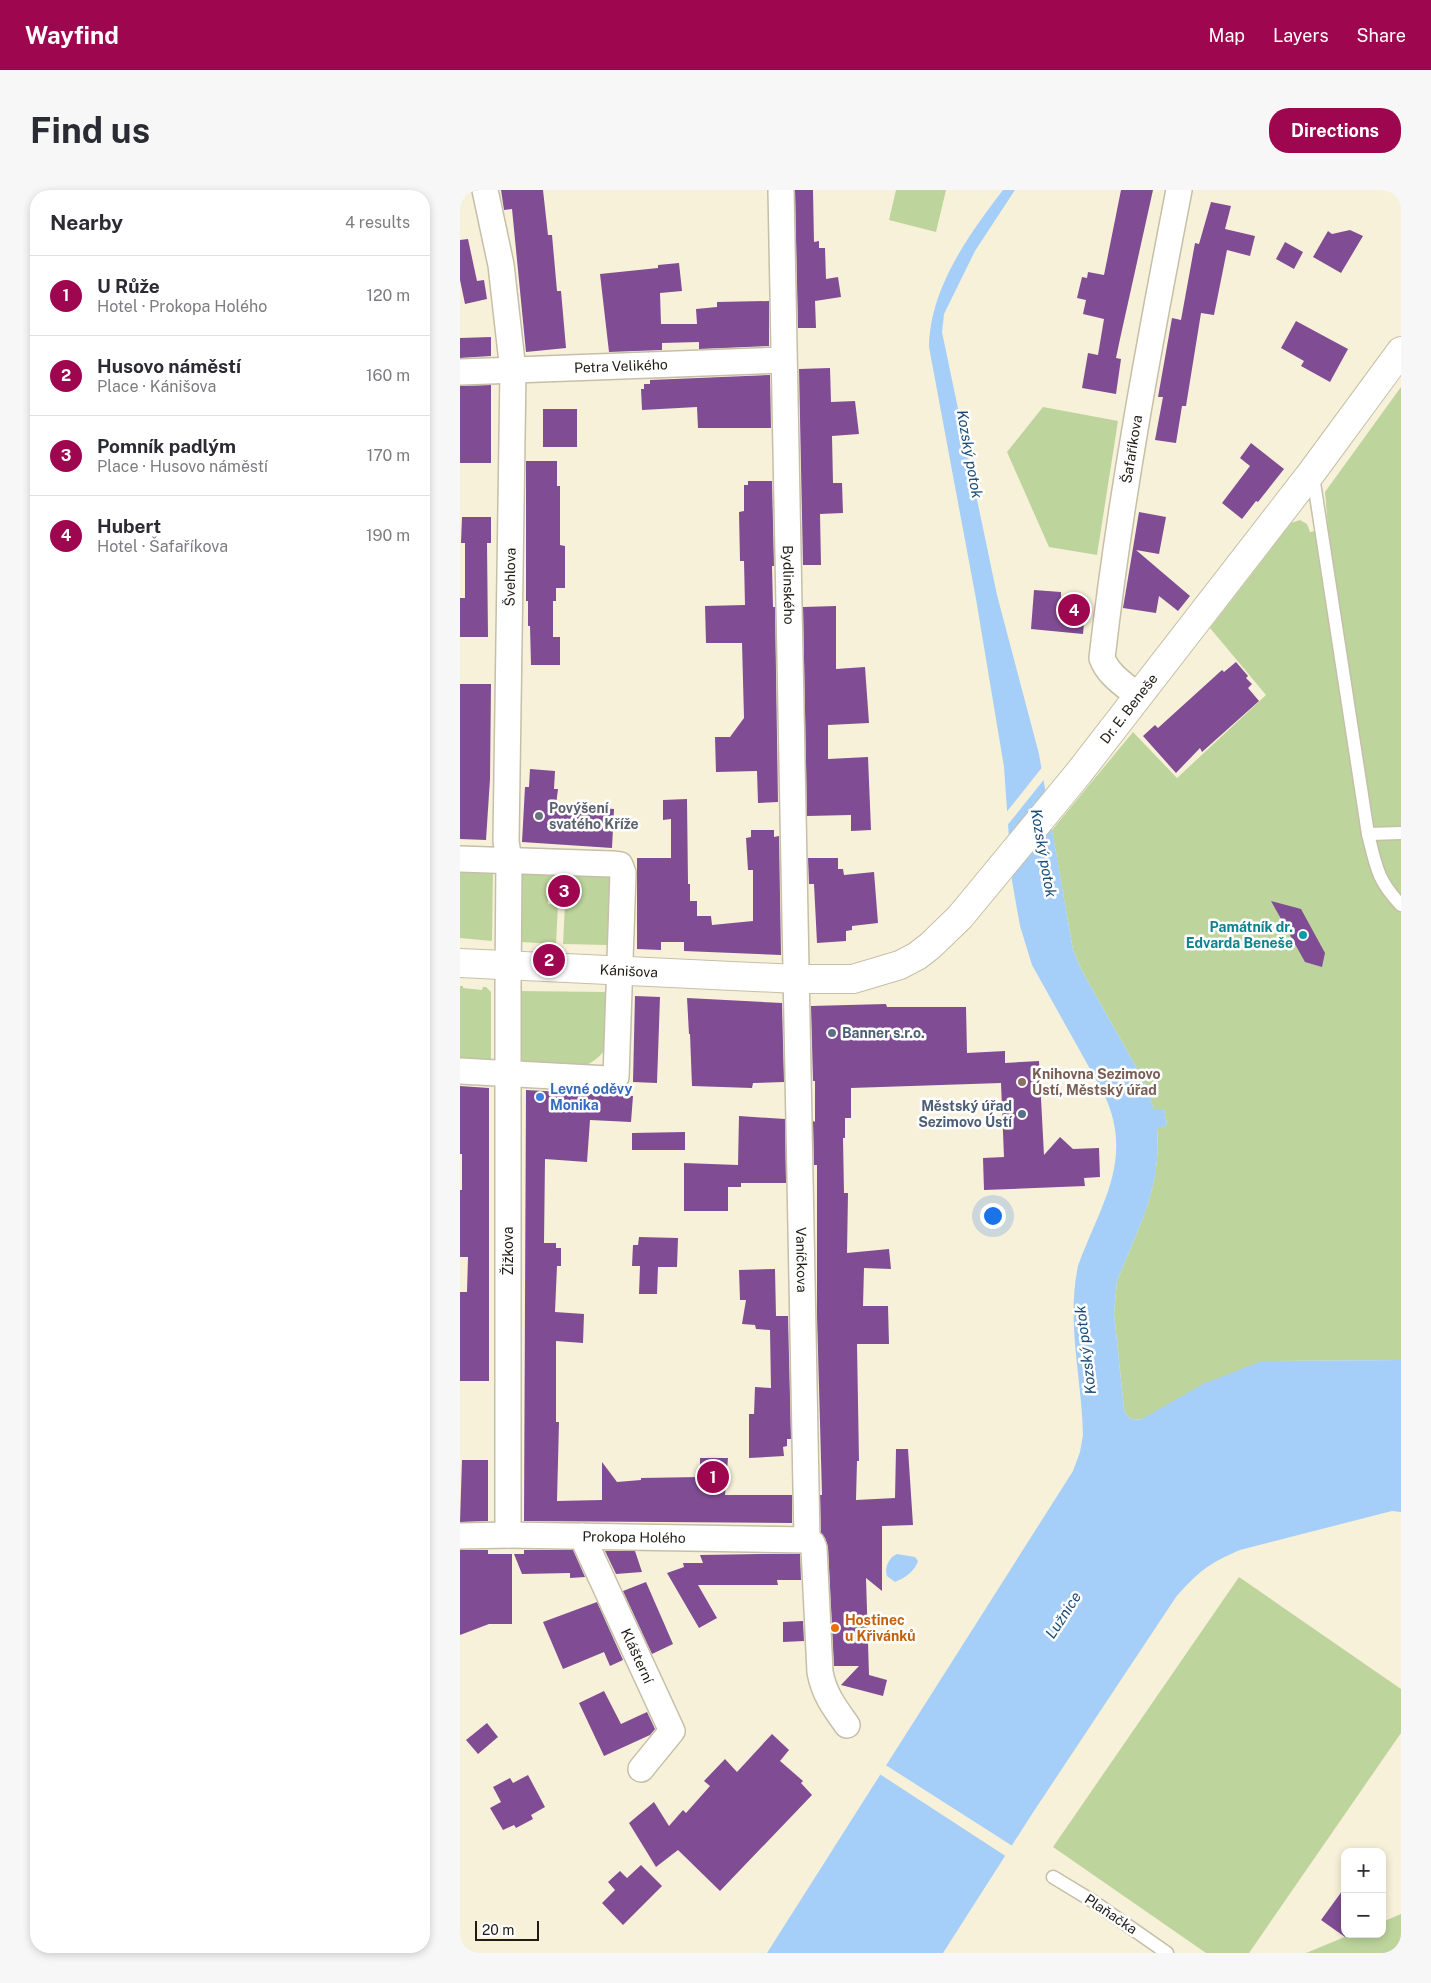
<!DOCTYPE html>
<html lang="en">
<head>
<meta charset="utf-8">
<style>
  :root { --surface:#fff; --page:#f7f7f7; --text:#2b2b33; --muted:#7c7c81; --line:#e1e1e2; --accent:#9e064f }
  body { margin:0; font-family:"Public Sans",sans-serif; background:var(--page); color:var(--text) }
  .controls { position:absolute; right:15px; bottom:15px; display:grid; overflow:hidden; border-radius:10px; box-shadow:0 2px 8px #0003 }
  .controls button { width:45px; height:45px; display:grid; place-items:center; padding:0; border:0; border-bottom:1px solid var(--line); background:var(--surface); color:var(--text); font:25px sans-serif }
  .scale { position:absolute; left:15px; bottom:12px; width:64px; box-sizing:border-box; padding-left:5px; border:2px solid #1f1c14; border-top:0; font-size:14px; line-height:18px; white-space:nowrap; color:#1f1c14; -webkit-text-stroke:4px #fefefe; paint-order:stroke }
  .you { position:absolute; left:532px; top:1025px; width:18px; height:18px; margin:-12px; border:4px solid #fff; border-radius:50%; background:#1a73e8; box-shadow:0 0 0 8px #1a73e833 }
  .badge { display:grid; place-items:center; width:32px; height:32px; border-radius:50%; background:var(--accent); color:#fff; font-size:16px; font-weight:700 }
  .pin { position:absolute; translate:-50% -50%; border:2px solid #fff; box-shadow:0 1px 5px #0006 }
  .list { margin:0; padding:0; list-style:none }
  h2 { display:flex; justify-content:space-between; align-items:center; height:65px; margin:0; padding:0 20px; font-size:21px }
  h2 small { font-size:16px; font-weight:400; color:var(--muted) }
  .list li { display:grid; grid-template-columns:32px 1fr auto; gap:15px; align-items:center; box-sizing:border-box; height:80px; padding:0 20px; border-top:1px solid var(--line) }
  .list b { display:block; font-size:19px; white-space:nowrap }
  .list p { margin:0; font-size:16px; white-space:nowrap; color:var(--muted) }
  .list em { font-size:16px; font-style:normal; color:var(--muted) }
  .map { position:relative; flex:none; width:941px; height:1763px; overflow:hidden; border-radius:20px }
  header { display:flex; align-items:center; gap:30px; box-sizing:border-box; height:70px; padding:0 25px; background:var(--accent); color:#fff }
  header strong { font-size:24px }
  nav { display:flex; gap:28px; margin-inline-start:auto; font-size:18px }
  .intro { display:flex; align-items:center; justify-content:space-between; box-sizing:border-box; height:120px; padding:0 30px }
  h1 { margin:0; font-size:35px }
  .button { padding:12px 22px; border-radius:20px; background:var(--accent); color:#fff; font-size:18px; font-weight:700 }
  main { display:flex; gap:30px; padding:0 30px }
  aside { flex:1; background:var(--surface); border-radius:20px; box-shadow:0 2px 8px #0003 }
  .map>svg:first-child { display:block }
  .green { fill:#bdd49c }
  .water { fill:#a5cff9 }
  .pier { fill:#f8f1d9 }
  .building { fill:#804c93 }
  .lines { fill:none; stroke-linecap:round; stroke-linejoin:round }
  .service-casing { stroke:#c5bfa8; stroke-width:15 }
  .minor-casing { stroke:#c5bfa8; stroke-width:28 }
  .tertiary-casing { stroke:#c5bfa8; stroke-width:30 }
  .service { stroke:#fff; stroke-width:12 }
  .minor { stroke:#fff; stroke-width:25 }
  .tertiary { stroke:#fff; stroke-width:28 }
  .worship-dot { fill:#6b7280; stroke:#fefefe; stroke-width:2 }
  .culture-dot { fill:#0f9aa8; stroke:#fefefe; stroke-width:2 }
  .service-dot { fill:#5c6f8a; stroke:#fefefe; stroke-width:2 }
  .education-dot { fill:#8d6e63; stroke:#fefefe; stroke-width:2 }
  .shop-dot { fill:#3f7fe0; stroke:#fefefe; stroke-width:2 }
  .food-dot { fill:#e8710a; stroke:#fefefe; stroke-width:2 }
  .labels { text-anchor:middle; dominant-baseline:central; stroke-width:5; stroke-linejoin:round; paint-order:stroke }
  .street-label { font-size:14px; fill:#1f1c14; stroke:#fefefe }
  .worship-label { font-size:14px; font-weight:bold; fill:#5b616d; stroke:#fefefe; text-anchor:start }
  .culture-label { font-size:14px; font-weight:bold; fill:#0d838f; stroke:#fefefe; text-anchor:end }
  .service-label { font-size:14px; font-weight:bold; fill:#4e5e75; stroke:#fefefe; text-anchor:start }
  .education-label { font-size:14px; font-weight:bold; fill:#785e54; stroke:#fefefe; text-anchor:start }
  .shop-label { font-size:14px; font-weight:bold; fill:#366cbe; stroke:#fefefe; text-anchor:start }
  .food-label { font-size:14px; font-weight:bold; fill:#c56008; stroke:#fefefe; text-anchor:start }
  .water-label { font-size:15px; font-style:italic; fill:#194c78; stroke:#fefefe }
</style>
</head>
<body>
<header>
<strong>Wayfind</strong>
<nav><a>Map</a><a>Layers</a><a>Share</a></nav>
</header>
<div class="intro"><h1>Find us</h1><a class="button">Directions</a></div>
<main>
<aside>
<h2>Nearby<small>4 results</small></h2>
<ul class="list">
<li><span class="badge">1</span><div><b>U Růže</b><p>Hotel · Prokopa Holého</p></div><em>120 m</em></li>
<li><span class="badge">2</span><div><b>Husovo náměstí</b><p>Place · Kánišova</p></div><em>160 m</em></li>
<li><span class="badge">3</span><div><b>Pomník padlým</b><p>Place · Husovo náměstí</p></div><em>170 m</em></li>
<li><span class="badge">4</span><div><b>Hubert</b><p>Hotel · Šafaříkova</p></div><em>190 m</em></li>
</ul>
</aside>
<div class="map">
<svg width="941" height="1763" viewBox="0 0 941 1763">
  <rect width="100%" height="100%" fill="#f8f1d9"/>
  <!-- green -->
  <g class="green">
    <path d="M 436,0 L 486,0 L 476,42 L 429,30 Z"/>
    <path d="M 941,197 L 941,1170 L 802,1171 L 682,1229 C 673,1231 666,1228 664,1219 L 654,1123 L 657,1091 C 678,1039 702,997 697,938 L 707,935 L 704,919 L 694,919 L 683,889 L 622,781 L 613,760 L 592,640 L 673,542 L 717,588 L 806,505 L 750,438 L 831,333 L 840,330 L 847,334 L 850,342 L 868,338 L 865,302 Z"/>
    <path d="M 583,217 L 658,231 L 637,365 L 589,357 L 547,262 Z"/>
    <path d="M 0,678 L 33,680 L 32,751 L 0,748 Z"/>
    <path d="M 59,682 L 150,683 L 149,750 L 147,755 L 103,754 L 105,714 L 114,715 L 114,710 L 88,709 L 88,714 L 98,715 L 96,754 L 60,752 Z"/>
    <path d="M 0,796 L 3,796 L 3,798 L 22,800 L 23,797 L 26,797 L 31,802 L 31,870 L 0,868 Z"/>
    <path d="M 58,801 L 147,802 L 147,856 C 142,865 135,871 125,876 L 58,874 Z"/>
    <path d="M 779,1387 L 941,1499 L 941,1543 L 789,1763 L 746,1763 L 593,1657 Z"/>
    <path d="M 941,1724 L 941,1763 L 846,1763 L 892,1744 L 922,1744 L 922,1732 Z"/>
  </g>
  <!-- water -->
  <g class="water">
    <path d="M 543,0 L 555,0 L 515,61 L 484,124 L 482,142 L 537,405 L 579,564 L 613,760 L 622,781 L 683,889 L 694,919 L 704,919 L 707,935 L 697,939 C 702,997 678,1039 657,1091 L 654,1123 L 664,1219 C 666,1228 673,1231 682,1229 L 743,1194 L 802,1171 L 941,1170 L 941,1322 L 932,1321 L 780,1360 C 748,1374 739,1381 716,1407 L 572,1624 L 483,1763 L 307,1763 L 613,1281 L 620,1262 L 623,1245 C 622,1189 606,1133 618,1076 C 640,1015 675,970 644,904 L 572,775 L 560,736 L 552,691 L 544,577 L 516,409 L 469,157 C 470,98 508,46 543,0 Z"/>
    <path d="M 437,1364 L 455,1367 L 458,1371 C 455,1381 445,1388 435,1392 L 427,1386 C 424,1378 429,1367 437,1364 Z"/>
  </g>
  <!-- pier -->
  <g class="pier">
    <path d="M 584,575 L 586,587 L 546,637 L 545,624 Z"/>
    <path d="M 424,1574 L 554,1657 L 547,1667 L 418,1583 Z"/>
  </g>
  <!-- building -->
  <g class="building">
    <path d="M 41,0 L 83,0 L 88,45 L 92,45 L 97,101 L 101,101 L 106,158 L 66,162 L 52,19 L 44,20 Z"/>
    <path d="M 335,0 L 353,0 L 354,52 L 359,51 L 359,58 L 365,58 L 366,89 L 378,87 L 381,107 L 355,111 L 356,138 L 338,138 Z"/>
    <path d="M 661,0 L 693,0 L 660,149 L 656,168 L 661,169 L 656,204 L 622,198 L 628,163 L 638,165 L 644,129 L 623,124 L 626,110 L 617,108 L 622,87 L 627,88 L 628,82 L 644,85 Z"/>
    <path d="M 751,12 L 771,16 L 765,39 L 795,46 L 790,66 L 767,60 L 754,125 L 741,123 L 726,216 L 722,216 L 716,253 L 695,250 L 703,207 L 698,207 L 712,128 L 721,130 L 735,53 L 739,54 Z"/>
    <path d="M 890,40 L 903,46 L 881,83 L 853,67 L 868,41 L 872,44 Z"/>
    <path d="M 8,49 L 17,91 L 24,90 L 27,109 L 5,114 L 0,90 L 0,50 Z"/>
    <path d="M 825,52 L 843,62 L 834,79 L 816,69 Z"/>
    <path d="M 219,73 L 222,101 L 200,103 L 201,134 L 237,134 L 236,119 L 257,117 L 257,112 L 309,111 L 309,156 L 239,159 L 239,152 L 202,153 L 202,160 L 149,162 L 140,84 L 198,78 L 198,75 Z"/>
    <path d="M 836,131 L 888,159 L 870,192 L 841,176 L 844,171 L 821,158 Z"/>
    <path d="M 31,147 L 31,166 L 0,168 L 0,148 Z"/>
    <path d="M 370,178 L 371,212 L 395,211 L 399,244 L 372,246 L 373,293 L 382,293 L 383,323 L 360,324 L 361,375 L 343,375 L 339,179 Z"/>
    <path d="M 310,185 L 311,238 L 238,238 L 237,217 L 182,220 L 181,199 L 184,199 L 184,194 L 190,194 L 190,190 Z"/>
    <path d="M 31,195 L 31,273 L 0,273 L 0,196 Z"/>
    <rect x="83" y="219" width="34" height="38"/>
    <path d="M 791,253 L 824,279 L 798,312 L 796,311 L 782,329 L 762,313 L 790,276 L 780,268 Z"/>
    <path d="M 66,271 L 97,271 L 97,296 L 100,296 L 100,355 L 105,356 L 105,398 L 96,398 L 96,411 L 93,411 L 93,447 L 100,447 L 100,475 L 71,475 L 70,436 L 68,436 L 68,411 L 66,411 Z"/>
    <path d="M 288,291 L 312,291 L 314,376 L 312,376 L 313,417 L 315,417 L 318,612 L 298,613 L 297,581 L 256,582 L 255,547 L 270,547 L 284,528 L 282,453 L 246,453 L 245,416 L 285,415 L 284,371 L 280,371 L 279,322 L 284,321 L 284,295 L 288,295 Z"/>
    <path d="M 679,322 L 706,327 L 699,364 L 676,360 L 730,406 L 718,421 L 699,406 L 696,423 L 663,418 Z"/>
    <path d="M 2,327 L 31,327 L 31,353 L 27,353 L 28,447 L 0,447 L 0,408 L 5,408 L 5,353 L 1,353 Z"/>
    <path d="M 574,400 L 601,402 L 601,408 L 626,411 L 623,444 L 571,439 Z"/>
    <path d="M 376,416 L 376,479 L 405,477 L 409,533 L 368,535 L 368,569 L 408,567 L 411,640 L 391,641 L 391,625 L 347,626 L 343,417 Z"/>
    <path d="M 776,472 L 788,486 L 786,488 L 792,494 L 788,498 L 799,511 L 742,562 L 740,558 L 716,583 L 683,546 L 695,535 L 698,538 L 762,480 L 764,482 Z"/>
    <path d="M 0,494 L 31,494 L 30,589 L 26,650 L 0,649 Z"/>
    <path d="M 70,579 L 95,581 L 94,599 L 98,599 L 96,615 L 154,619 L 152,658 L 62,652 L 65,597 L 69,597 Z"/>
    <path d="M 227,609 L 228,694 L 230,694 L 230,711 L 237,711 L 237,726 L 251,726 L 252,735 L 293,731 L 293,680 L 288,680 L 286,648 L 291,647 L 291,640 L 314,640 L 314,647 L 319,646 L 321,765 L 224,761 L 224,752 L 201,752 L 201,760 L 177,759 L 177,668 L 211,668 L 211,629 L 203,630 L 203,610 Z"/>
    <path d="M 348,668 L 378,668 L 378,679 L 383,679 L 384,685 L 414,682 L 418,733 L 392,736 L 392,740 L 386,741 L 386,751 L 357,753 L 354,694 L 349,694 Z"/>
    <path d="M 811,711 L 841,719 L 865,763 L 862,777 L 845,772 Z"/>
    <path d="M 175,806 L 200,807 L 197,893 L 173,892 Z"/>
    <path d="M 227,808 L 322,813 L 324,892 L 293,893 L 292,898 L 232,896 L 230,844 L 229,844 Z"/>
    <path d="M 426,814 L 427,817 L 506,817 L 507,863 L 545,861 L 545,873 L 579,871 L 584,965 L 600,947 L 613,959 L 639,958 L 640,987 L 624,988 L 625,996 L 524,1000 L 523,968 L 544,967 L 541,893 L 391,898 L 391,928 L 385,928 L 385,948 L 383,948 L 384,1003 L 388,1003 L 387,1063 L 429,1059 L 431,1079 L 404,1078 L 403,1116 L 428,1116 L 429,1154 L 397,1154 L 399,1271 L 397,1271 L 396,1310 L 435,1308 L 436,1259 L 448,1259 L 453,1335 L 422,1336 L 422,1401 L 406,1388 L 409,1485 L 427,1490 L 423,1506 L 381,1495 L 399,1476 L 374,1476 L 368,1357 L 365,1348 L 361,1343 L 360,1305 L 362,1305 L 357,1126 L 357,975 L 354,975 L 353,931 L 355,932 L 355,891 L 353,891 L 351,816 Z"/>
    <path d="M 0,896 L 29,898 L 29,1191 L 0,1191 L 0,1102 L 7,1102 L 8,1067 L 0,1067 L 0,1000 L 2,1000 L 2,964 L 0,964 Z"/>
    <path d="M 66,900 L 173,906 L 171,932 L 130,930 L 127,972 L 85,969 L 84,1053 L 96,1053 L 96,1058 L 101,1058 L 101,1076 L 97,1076 L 95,1122 L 124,1124 L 123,1153 L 96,1151 L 96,1232 L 99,1232 L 97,1311 L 142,1310 L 142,1272 L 157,1292 L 181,1290 L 181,1288 L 240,1287 L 240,1268 L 268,1268 L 265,1305 L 332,1305 L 332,1333 L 64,1331 Z"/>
    <path d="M 279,926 L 325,929 L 326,993 L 281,993 L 281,997 L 268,997 L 268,1021 L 224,1021 L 224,973 L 278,975 Z"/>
    <path d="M 225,942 L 225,960 L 172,960 L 172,943 Z"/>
    <path d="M 179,1047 L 218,1048 L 217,1077 L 198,1077 L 197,1104 L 179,1104 L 180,1076 L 172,1076 L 173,1055 L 178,1055 Z"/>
    <path d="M 315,1079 L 316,1126 L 328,1126 L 331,1249 L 327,1249 L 327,1256 L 323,1257 L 324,1266 L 289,1268 L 289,1224 L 294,1224 L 295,1197 L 311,1198 L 310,1140 L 296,1139 L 295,1135 L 282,1134 L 286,1110 L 280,1110 L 279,1080 Z"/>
    <path d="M 2,1270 L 28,1270 L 28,1331 L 0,1332 Z"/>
    <path d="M 0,1360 L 28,1360 L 28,1364 L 52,1364 L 52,1434 L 29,1434 L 0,1445 Z"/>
    <path d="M 64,1360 L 113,1360 L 125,1387 L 110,1388 L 110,1383 L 62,1384 L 54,1364 L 64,1364 Z"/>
    <path d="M 145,1361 L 175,1361 L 182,1382 L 156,1384 Z"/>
    <path d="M 300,1364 L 340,1364 L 341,1390 L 317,1390 L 318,1395 L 238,1395 L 257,1428 L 239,1438 L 207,1383 L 224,1377 L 223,1373 L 243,1373 L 240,1365 Z"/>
    <path d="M 186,1392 L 213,1454 L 192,1464 L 163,1401 Z"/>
    <path d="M 137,1412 L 163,1470 L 150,1476 L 144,1462 L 103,1479 L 83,1432 Z"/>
    <path d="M 343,1431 L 344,1451 L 323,1452 L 323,1432 Z"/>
    <path d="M 144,1501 L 161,1534 L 187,1522 L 195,1539 L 190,1545 L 144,1566 L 119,1513 Z"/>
    <path d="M 27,1533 L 38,1547 L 18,1564 L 6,1550 Z"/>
    <path d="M 312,1544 L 329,1560 L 320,1571 L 343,1591 L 341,1593 L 352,1605 L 260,1701 L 218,1660 L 196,1677 L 169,1633 L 194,1612 L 209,1636 L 223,1620 L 226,1623 L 250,1596 L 244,1591 L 265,1569 L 277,1582 Z"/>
    <path d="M 68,1585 L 85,1617 L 71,1625 L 73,1629 L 56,1638 L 54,1635 L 43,1640 L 30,1618 L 41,1612 L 33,1597 L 50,1588 L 53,1593 Z"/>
    <path d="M 181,1675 L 202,1696 L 163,1735 L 142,1713 L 155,1700 L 148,1692 L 160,1681 L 167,1688 Z"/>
    <path d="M 885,1697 L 885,1747 L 861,1730 Z"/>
  </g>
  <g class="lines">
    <defs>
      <g id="service">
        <path d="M 853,286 L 908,644 C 916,676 917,690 941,715"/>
        <path d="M 908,644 L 941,643"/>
        <path d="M 593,1687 L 631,1710 L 707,1763"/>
      </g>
      <g id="minor">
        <path d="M 25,0 L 41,75 L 53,181 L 46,651 L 49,671 L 48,797 L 48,1345"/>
        <path id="s1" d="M 321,0 L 347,1350"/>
        <path id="s2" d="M 0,182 L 323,170"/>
        <path id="s3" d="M 678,506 C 665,495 648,485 642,468 C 660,311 689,155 719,0"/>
        <path d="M 0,669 L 152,674 L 160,675 L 163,683 L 156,887 L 148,889 L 0,881"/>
        <path id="s4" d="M 0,1346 L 48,1345 L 347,1350"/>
        <path id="s5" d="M 122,1346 L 212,1541 L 181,1579"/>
        <path d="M 347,1350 L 352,1353 L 354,1358 L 360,1482 C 364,1504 374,1517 387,1535"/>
      </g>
      <g id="tertiary">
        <path id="s6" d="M 0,773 L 337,789 L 393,789 L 440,775 L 457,766 L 470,756 L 500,727 L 618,584 L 852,282 L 941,161"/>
      </g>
    </defs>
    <!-- service casing -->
    <use href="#service" class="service-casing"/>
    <!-- minor casing -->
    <use href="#minor" class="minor-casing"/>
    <!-- tertiary casing -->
    <use href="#tertiary" class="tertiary-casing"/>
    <!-- service -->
    <use href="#service" class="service"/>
    <!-- minor -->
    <use href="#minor" class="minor"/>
    <!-- tertiary -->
    <use href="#tertiary" class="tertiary"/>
  </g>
  <!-- markers -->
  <circle class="worship-dot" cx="79" cy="626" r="5"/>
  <circle class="culture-dot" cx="843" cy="745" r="5"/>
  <g class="service-dot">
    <circle cx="372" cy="843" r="5"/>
    <circle cx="562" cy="924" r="5"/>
  </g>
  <circle class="education-dot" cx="562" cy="892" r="5"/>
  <circle class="shop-dot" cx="80" cy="907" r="5"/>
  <circle class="food-dot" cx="375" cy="1438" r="5"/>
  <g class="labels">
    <!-- street labels -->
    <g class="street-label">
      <text stroke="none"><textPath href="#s2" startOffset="161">Petra Velikého</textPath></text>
      <text stroke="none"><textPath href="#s3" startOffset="264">Šafaříkova</textPath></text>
      <text transform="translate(50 387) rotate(-89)">Švehlova</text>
      <text stroke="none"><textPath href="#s1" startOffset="395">Bydlinského</textPath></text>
      <text stroke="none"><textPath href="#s6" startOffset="788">Dr. E. Beneše</textPath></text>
      <text stroke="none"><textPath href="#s6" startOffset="169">Kánišova</textPath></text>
      <text transform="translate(48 1061) rotate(-90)">Žižkova</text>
      <text stroke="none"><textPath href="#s1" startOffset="1070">Vaníčkova</textPath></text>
      <text stroke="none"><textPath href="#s4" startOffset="174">Prokopa Holého</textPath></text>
      <text stroke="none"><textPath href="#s5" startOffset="132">Klášterní</textPath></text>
      <text transform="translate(651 1724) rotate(34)">Plaňačka</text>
    </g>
    <!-- worship labels -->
    <g class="worship-label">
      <text x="89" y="618">Povýšení<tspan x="89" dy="16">svatého Kříže</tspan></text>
    </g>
    <!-- culture labels -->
    <g class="culture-label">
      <text x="833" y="737">Památník dr.<tspan x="833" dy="16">Edvarda Beneše</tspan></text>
    </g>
    <!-- service labels -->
    <g class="service-label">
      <text x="382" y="843">Banner s.r.o.</text>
      <text x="552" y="916" text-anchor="end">Městský úřad<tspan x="552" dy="16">Sezimovo Ústí</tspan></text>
    </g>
    <!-- education labels -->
    <g class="education-label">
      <text x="572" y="884">Knihovna Sezimovo<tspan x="572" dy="16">Ústí, Městský úřad</tspan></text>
    </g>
    <!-- shop labels -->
    <g class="shop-label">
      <text x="90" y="899">Levné oděvy<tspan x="90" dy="16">Monika</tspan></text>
    </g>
    <!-- food labels -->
    <g class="food-label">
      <text x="385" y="1430">Hostinec<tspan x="385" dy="16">u Křivánků</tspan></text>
    </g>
    <!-- water labels -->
    <g class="water-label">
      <text transform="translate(510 264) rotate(80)">Kozský potok</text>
      <text transform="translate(584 663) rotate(80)">Kozský potok</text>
      <text transform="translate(625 1160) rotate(-97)">Kozský potok</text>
      <text transform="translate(603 1425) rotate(-57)">Lužnice</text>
    </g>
  </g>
</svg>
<div class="controls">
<button>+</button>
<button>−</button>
</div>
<div class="scale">20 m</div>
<div class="you"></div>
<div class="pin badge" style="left:253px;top:1287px">1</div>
<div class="pin badge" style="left:89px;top:770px">2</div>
<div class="pin badge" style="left:104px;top:701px">3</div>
<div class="pin badge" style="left:614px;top:420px">4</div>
</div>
</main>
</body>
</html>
